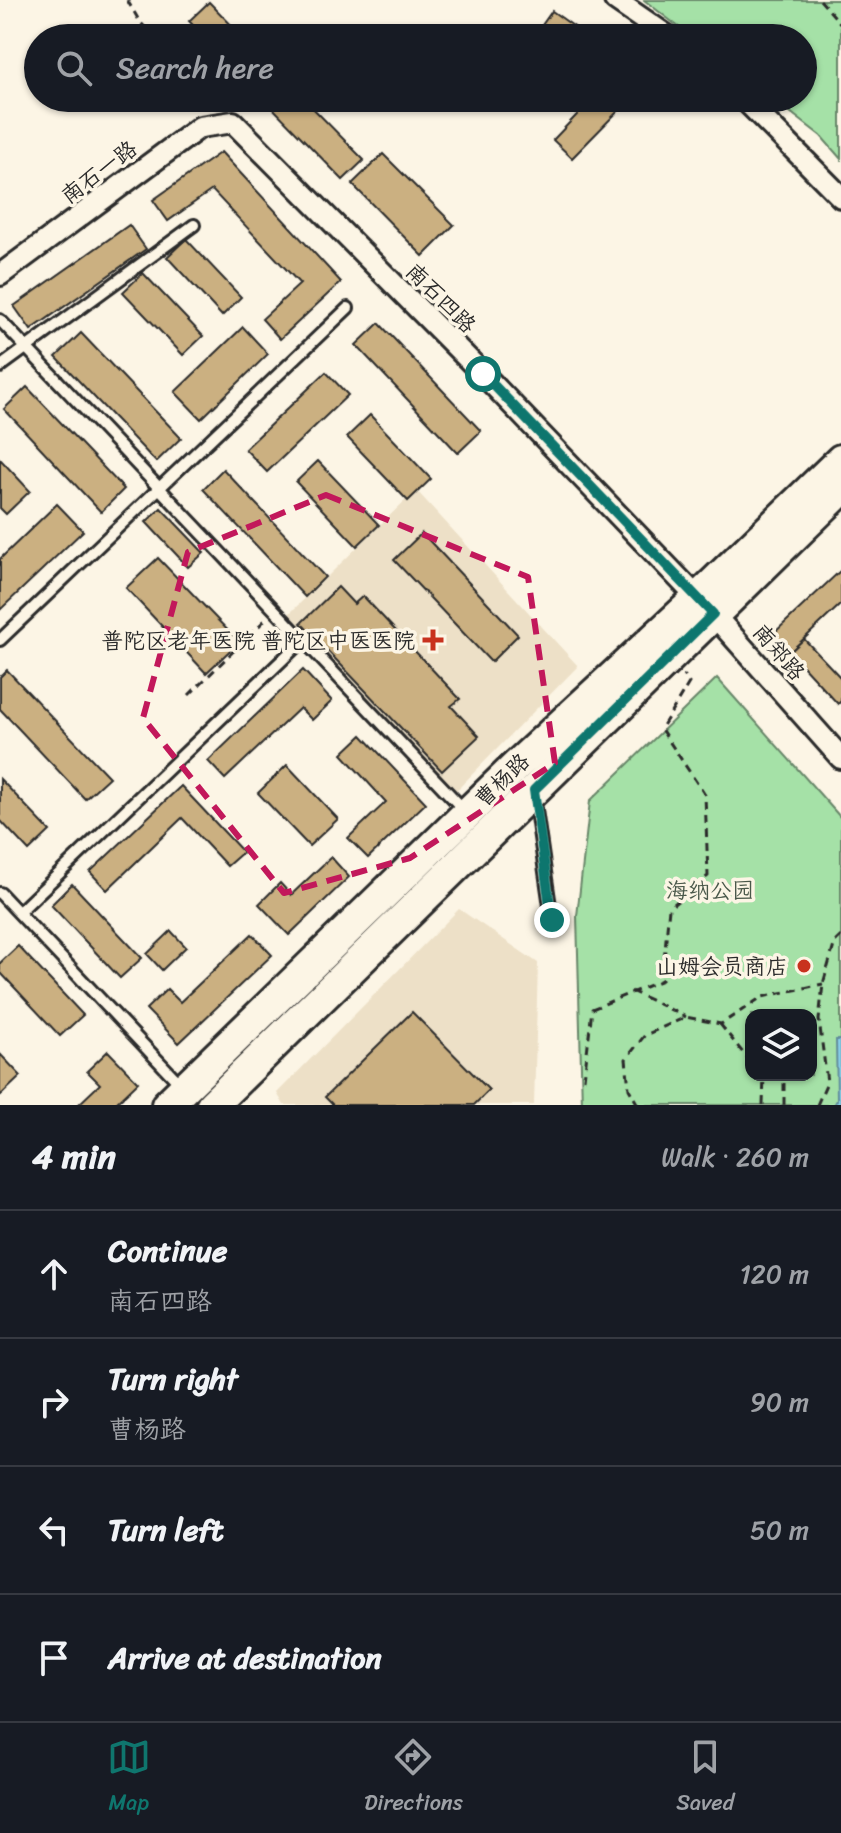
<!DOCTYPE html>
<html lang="en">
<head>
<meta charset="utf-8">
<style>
  :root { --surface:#171b24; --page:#20242c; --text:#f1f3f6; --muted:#9ea1a6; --line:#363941; --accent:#0f766e }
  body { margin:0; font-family:Sriracha,"LXGW WenKai TC",sans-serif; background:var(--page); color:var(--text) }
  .controls { position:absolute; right:24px; bottom:24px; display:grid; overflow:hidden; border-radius:16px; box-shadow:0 2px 6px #0004 }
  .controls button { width:72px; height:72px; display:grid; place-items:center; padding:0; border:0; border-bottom:2px solid var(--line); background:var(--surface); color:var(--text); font:40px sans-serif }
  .stop { position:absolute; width:24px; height:24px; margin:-18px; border:6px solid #0f766e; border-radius:50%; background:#fff }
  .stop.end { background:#0f766e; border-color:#fff; box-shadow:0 2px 8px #0008 }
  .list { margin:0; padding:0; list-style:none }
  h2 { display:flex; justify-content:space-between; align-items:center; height:104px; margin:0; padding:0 32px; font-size:34px }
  h2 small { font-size:26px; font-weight:400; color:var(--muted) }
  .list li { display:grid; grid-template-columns:52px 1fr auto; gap:24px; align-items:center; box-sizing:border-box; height:128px; padding:0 32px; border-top:2px solid var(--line) }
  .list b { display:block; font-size:30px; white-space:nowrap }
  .list p { margin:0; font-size:26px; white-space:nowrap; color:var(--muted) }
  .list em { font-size:26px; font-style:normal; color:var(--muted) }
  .icon { flex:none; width:44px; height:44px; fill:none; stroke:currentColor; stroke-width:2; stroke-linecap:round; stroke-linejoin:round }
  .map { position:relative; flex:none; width:841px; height:1105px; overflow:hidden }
  .search { position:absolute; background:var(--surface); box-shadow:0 2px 6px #0004; left:24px; right:24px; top:24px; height:88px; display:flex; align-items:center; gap:20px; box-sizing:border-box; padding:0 28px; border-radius:44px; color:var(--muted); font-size:30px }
  .sheet { height:616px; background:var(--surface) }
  nav { display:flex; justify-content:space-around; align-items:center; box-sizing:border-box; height:112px; border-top:2px solid var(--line); background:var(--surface); font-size:22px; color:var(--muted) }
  nav a { display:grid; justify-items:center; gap:4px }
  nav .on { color:var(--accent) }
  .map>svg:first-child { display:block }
  .built { fill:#ede0c7 }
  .green { fill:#a5e1a7; stroke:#688669; stroke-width:2; fill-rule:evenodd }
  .water { fill:#87cee8; stroke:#628d9c; stroke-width:2 }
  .building { fill:#cbb081; stroke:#2b2b2b; stroke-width:2 }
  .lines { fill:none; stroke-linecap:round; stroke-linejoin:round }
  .service-casing { stroke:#2b2b2b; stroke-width:16 }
  .minor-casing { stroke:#2b2b2b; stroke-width:26 }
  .primary-casing { stroke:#2b2b2b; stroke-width:36 }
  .path { stroke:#2b2b2b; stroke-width:3; stroke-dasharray:8 6; stroke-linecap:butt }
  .service { stroke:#fcf5e5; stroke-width:10 }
  .minor { stroke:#fcf5e5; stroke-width:20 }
  .primary { stroke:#fcf5e5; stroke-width:30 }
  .route { stroke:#0f766e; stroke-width:10 }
  .marked { fill:none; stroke:#c2185b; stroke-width:6; stroke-dasharray:16 10; stroke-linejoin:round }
  .poi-dot { fill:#c8321e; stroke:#fcf5e5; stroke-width:3 }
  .labels { text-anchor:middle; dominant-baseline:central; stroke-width:7; stroke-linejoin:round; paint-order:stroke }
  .street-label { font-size:22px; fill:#2b2b2b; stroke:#fcf5e5 }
  .poi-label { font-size:22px; fill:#2b2b2b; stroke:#fcf5e5; text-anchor:end }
  .park-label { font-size:22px; fill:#4a584a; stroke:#fcf5e5 }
</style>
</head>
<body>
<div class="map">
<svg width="841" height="1105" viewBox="0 0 841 1105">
  <rect width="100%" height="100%" fill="#fcf5e5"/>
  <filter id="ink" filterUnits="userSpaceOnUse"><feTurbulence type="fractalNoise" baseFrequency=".0125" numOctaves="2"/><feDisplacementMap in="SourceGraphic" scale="16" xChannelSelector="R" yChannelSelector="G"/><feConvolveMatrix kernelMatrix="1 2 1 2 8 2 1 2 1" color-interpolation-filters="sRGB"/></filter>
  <g filter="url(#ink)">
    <!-- built -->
    <g class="built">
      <path d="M 416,490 L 578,666 L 455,792 L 289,614 Z"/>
      <path d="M 459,909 L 538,963 L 534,1105 L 284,1105 L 277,1093 Z"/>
    </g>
    <!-- green -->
    <g class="green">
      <path d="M 644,0 L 841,0 L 841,159 L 821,136 L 772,98 L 803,98 L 803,38 L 693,38 Z"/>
      <path d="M 717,678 L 841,818 L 841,1105 L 582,1105 L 577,916 L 590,801 ZM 751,1015 L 811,1015 L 811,1075 L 751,1075 Z"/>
    </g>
    <!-- water -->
    <path class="water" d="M 836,1040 L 841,1040 L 841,1105 L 834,1105 L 837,1100 Z"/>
    <!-- building -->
    <g class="building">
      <path d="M 209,2 L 244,38 L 205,38 L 189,21 Z"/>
      <path d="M 552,11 L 590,38 L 554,38 L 540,28 Z"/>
      <path d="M 263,98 L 303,98 L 364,160 L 343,180 Z"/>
      <path d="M 593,98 L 631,98 L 572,158 L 553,140 Z"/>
      <path d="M 221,152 L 341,282 L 280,339 L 262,319 L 300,284 L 212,190 L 168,221 L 153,200 Z"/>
      <path d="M 383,154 L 454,225 L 423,256 L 352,184 Z"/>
      <path d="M 129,225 L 146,249 L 31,330 L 14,306 Z"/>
      <path d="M 186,239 L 241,297 L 222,316 L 167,257 Z"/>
      <path d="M 143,273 L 203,336 L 183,355 L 123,292 Z"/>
      <path d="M 379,323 L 481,431 L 458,453 L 356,345 Z"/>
      <path d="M 243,327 L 268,354 L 201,419 L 175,392 Z"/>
      <path d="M 81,333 L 181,438 L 156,462 L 56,357 Z"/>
      <path d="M 326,372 L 348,395 L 267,472 L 245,449 Z"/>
      <path d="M 27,387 L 124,489 L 101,512 L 4,409 Z"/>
      <path d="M 370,415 L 431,479 L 408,501 L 347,437 Z"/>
      <path d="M 0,459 L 30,491 L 6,514 L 0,508 Z"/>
      <path d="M 318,461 L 379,525 L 357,546 L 296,482 Z"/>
      <path d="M 223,469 L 325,577 L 305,597 L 203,489 Z"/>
      <path d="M 57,504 L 83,531 L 0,610 L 0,559 Z"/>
      <path d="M 161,508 L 204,553 L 188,567 L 146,522 Z"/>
      <path d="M 422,533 L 518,635 L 491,662 L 394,560 Z"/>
      <path d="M 158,558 L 239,642 L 206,673 L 126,588 Z"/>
      <path d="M 841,570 L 841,604 L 790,652 L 773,634 Z"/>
      <path d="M 338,587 L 354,604 L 363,596 L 460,699 L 451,706 L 479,736 L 442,771 L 301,623 Z"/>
      <path d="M 804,639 L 841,678 L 841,701 L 838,704 L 790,652 Z"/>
      <path d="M 7,670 L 109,777 L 85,799 L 0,709 L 0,677 Z"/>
      <path d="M 303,670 L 332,701 L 312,720 L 300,708 L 225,779 L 208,761 Z"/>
      <path d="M 362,735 L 426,803 L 368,858 L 348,838 L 386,802 L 342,754 Z"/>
      <path d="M 287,765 L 338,819 L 309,846 L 258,793 Z"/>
      <path d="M 0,779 L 50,831 L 29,851 L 0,820 Z"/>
      <path d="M 181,786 L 243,852 L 227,866 L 182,818 L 107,890 L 90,872 Z"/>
      <path d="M 331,857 L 349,877 L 289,935 L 259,904 L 280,883 L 291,895 Z"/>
      <path d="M 72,884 L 142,958 L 120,978 L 51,905 Z"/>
      <path d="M 171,931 L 186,947 L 162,970 L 147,954 Z"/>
      <path d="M 252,934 L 272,955 L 179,1043 L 146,1009 L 167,989 L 180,1002 Z"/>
      <path d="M 18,946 L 83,1015 L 60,1036 L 0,972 L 0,963 Z"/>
      <path d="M 412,1012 L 489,1090 L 474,1105 L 333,1105 L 325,1097 Z"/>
      <path d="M 108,1051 L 138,1082 L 114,1105 L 78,1105 L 100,1084 L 87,1071 Z"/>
      <path d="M 0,1054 L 21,1076 L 1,1095 L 0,1094 Z"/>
    </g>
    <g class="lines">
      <defs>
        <g id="service">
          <path d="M 0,320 L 466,812"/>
          <path d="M 0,367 L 194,225"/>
          <path d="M 0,640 L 348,308"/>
          <path d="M 534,796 L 552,920"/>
          <path d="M 0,893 L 183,1087"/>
          <path d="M 19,912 L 303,640"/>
        </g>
        <g id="minor">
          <path d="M 615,0 L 670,38"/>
          <path d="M 743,98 L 841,197"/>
          <path d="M 0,275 L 200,127 L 233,122 L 483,374 L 713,614 L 841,758"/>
        </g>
        <g id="primary">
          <path d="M 167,1105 L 516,766 L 698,598 L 841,460"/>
          <path d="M 212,1105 L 841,490"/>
        </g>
      </defs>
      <!-- service casing -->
      <use href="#service" class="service-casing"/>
      <!-- minor casing -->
      <use href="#minor" class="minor-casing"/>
      <!-- primary casing -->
      <use href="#primary" class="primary-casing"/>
      <!-- path -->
      <g class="path">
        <path d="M 127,0 L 140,22 L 155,38"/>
        <path d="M 820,0 L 841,24"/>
        <path d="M 189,695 L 266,619"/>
        <path d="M 631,991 L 686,1017"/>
        <path d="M 720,1024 L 751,1063"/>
        <path d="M 584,1079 L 592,1009 L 662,980 L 669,908 L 708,876 L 705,795 L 661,729 L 689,683 L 684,675"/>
        <path d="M 638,1105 L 629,1089 L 626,1059 L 645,1035 L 686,1017 L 721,1024 L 762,997 L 823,984"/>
        <path d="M 763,1105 L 764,1075"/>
        <path d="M 784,1105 L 784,1075"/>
        <path d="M 817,1105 L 827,1082 L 819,1020 L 823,984 L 835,942 L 841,936"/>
      </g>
      <!-- service -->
      <use href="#service" class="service"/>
      <!-- minor -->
      <use href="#minor" class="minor"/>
      <!-- primary -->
      <use href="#primary" class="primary"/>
    </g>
  </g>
  <g class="lines" filter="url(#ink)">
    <!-- route -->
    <path class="route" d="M 483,374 L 713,614 L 534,790 L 552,920"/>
  </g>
  <!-- marked area -->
  <path class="marked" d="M 326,495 L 528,577 L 555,763 L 410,858 L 284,893 L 143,718 L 188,552 Z"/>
  <!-- markers -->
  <g class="poi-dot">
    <path d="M429 628h8v8h8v8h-8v8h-8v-8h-8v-8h8z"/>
    <circle cx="804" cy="966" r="8"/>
  </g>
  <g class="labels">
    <!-- street labels -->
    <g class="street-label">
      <text transform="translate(99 172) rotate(-37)">南石一路</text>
      <text transform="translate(441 298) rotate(45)">南石四路</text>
      <text transform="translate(779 652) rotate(49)">南郑路</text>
      <text transform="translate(502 780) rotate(-44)">曹杨路</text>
    </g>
    <!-- poi labels -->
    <g class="poi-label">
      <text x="415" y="640">普陀区老年医院 普陀区中医医院</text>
      <text x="788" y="966">山姆会员商店</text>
    </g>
    <!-- park labels -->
    <g class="park-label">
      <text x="710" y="890">海纳公园</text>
    </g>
  </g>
</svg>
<div class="controls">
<button><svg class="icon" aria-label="layers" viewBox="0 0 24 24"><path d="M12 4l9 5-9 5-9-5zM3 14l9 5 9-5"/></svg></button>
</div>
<div class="stop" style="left:483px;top:374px"></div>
<div class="stop end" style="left:552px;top:920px"></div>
<div class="search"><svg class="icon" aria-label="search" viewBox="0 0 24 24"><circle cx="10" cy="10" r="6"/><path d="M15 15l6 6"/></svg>Search here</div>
</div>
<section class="sheet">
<h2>4 min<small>Walk · 260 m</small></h2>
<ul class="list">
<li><svg class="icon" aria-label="ahead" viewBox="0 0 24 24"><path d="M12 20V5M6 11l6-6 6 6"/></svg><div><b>Continue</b><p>南石四路</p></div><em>120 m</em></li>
<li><svg class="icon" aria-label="right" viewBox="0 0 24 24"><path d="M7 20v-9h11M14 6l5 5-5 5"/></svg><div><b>Turn right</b><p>曹杨路</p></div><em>90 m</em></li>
<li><svg class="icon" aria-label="left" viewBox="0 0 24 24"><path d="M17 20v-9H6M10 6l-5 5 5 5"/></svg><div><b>Turn left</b></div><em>50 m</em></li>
<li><svg class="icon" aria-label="arrive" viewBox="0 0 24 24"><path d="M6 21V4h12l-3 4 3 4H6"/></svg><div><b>Arrive at destination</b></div></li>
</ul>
</section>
<nav>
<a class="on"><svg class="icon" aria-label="map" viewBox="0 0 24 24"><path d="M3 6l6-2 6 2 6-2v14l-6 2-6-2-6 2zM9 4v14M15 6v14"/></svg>Map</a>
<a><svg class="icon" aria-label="directions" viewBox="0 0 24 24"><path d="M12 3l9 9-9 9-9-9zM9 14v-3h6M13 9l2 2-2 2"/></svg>Directions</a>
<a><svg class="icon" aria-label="saved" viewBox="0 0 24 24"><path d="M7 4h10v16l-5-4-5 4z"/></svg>Saved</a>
</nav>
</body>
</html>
